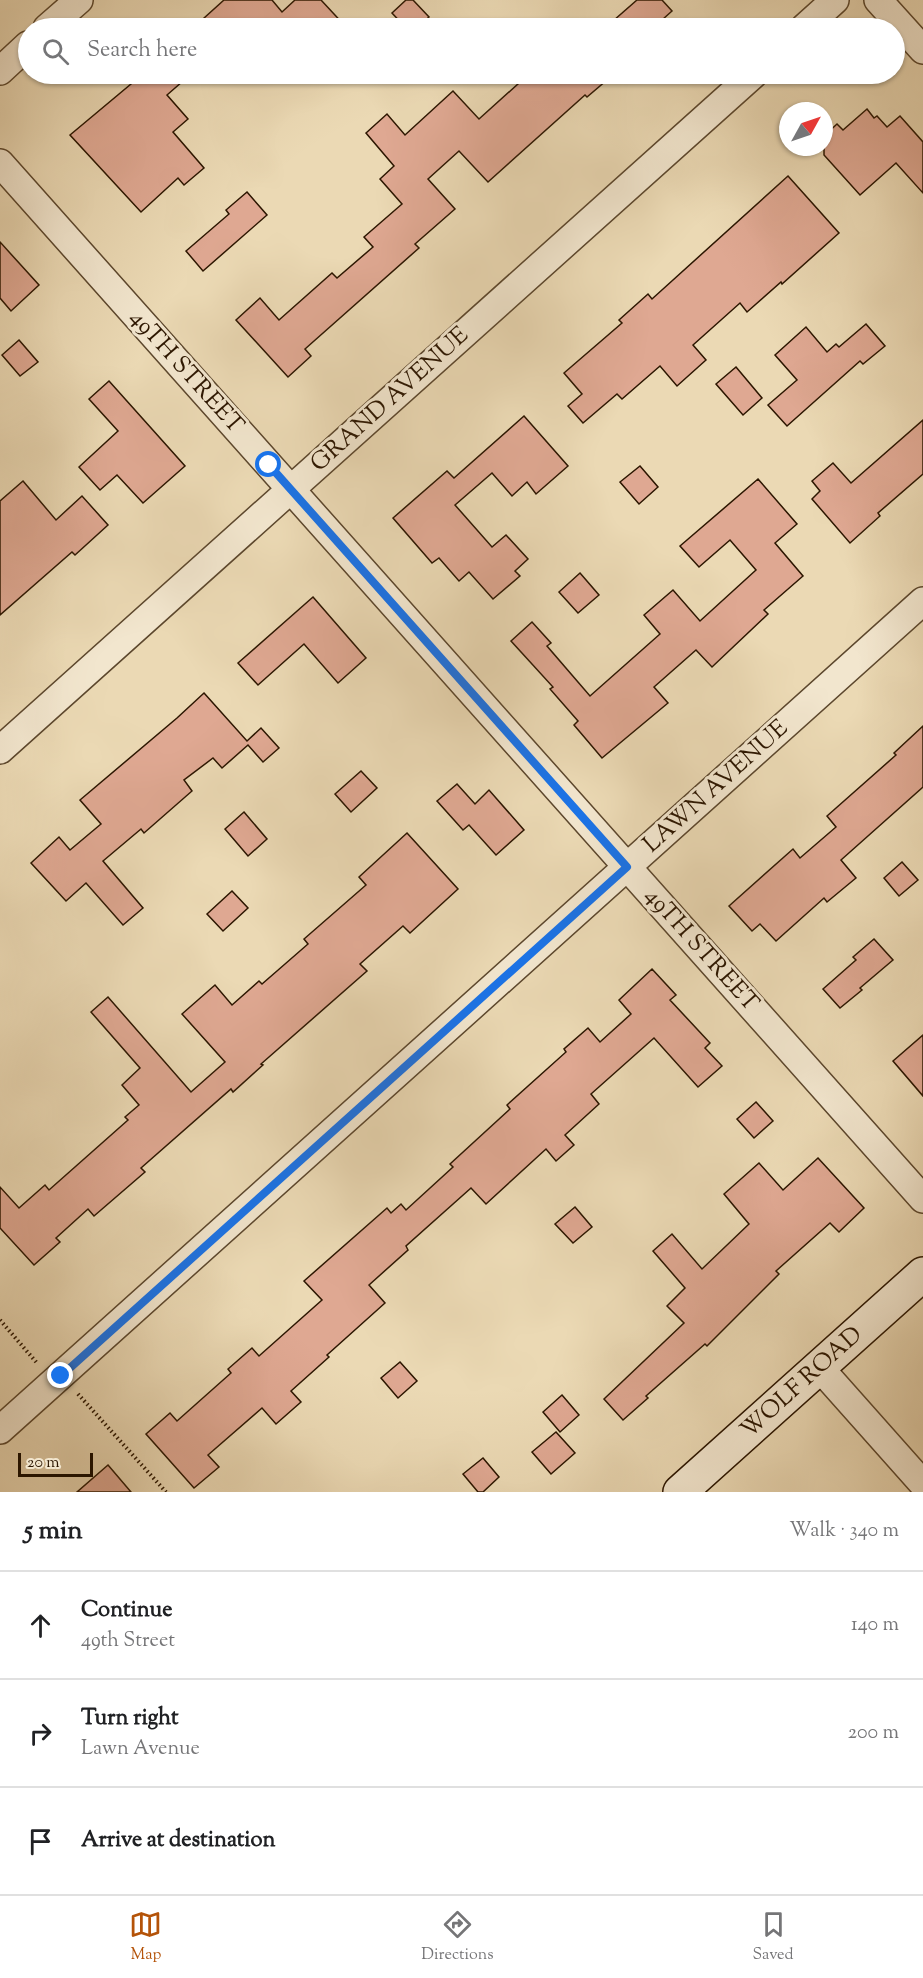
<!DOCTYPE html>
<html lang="en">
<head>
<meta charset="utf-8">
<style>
  :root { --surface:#fff; --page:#f6f6f6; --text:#202124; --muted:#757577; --line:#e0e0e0; --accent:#b45309 }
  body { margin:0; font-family:"Sorts Mill Goudy",serif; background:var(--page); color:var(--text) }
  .compass { position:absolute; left:779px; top:102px; width:54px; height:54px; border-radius:50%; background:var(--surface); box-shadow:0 2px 4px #0004; rotate:50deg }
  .scale { position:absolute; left:18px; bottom:15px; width:75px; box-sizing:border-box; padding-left:6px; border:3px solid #2c1600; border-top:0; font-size:16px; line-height:21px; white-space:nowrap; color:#2c1600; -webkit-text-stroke:4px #f2e6ce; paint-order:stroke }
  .stop { position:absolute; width:18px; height:18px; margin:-14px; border:4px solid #1a73e8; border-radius:50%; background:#fff }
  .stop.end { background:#1a73e8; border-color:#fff; box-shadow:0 2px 6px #0008 }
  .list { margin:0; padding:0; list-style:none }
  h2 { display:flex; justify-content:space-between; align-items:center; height:78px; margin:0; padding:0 24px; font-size:26px }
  h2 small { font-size:20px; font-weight:400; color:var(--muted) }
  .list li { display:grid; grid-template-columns:39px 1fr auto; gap:18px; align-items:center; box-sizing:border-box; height:108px; padding:0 24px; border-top:2px solid var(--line) }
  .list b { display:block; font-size:22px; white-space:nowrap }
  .list p { margin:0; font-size:20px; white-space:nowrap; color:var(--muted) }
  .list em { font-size:20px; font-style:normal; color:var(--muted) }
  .icon { flex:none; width:33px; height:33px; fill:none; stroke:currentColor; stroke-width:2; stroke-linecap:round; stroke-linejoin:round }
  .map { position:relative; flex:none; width:923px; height:1492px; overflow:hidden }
  .search { position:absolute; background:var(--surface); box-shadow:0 2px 4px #0004; left:18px; right:18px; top:18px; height:66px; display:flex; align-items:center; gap:15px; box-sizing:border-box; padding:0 21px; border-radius:33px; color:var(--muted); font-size:22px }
  .sheet { height:402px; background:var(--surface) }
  nav { display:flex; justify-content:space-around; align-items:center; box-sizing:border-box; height:84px; border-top:2px solid var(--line); background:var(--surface); font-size:16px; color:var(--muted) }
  nav a { display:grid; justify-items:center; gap:3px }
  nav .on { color:var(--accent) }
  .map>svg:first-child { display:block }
  .building { fill:#dfa892; stroke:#2c1600; stroke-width:1.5 }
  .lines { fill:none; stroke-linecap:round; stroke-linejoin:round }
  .street-casing { stroke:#5c472d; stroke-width:30 }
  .secondary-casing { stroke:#2c1600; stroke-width:36 }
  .path { stroke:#2c1600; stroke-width:4; stroke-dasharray:1.5 3; stroke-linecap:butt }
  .street { stroke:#f2e6ce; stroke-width:27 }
  .secondary { stroke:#f2e6ce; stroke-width:33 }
  .route { stroke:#1a73e8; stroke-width:8 }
  .labels { text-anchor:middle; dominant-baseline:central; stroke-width:6; stroke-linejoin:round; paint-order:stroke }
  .street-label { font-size:24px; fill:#2c1600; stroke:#f2e6ce }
</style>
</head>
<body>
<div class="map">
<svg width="923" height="1492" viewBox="0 0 923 1492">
  <rect width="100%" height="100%" fill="#ebd9b4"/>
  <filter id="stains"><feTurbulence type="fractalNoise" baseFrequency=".00333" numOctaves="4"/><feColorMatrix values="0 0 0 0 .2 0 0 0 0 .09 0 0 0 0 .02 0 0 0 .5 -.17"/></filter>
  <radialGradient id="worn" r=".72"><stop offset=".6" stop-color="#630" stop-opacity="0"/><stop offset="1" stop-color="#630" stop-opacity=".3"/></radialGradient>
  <!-- building -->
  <g class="building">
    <path d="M 224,0 L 272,0 L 282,12 L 295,0 L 321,0 L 347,28 L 193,28 Z"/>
    <path d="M 406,0 L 413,0 L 429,17 L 416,28 L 406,28 L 392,13 Z"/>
    <path d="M 637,0 L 662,0 L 672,11 L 653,28 L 605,28 Z"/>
    <path d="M 143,74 L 191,74 L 167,95 L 188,119 L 173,132 L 204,168 L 184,185 L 178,178 L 141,212 L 70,135 Z"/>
    <path d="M 529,74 L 614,74 L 587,97 L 585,95 L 488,182 L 459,151 L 428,179 L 455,209 L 415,244 L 419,248 L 305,349 L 311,356 L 288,377 L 236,320 L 260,298 L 279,320 L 332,273 L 337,278 L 373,247 L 364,237 L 402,204 L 380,179 L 394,166 L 366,133 L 387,114 L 405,135 L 453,91 L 479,119 Z"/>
    <path d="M 867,109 L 874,118 L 877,116 L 887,127 L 900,116 L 923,142 L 923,193 L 896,163 L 860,195 L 824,155 L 824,136 L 837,124 L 843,130 Z"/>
    <path d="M 788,176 L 839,233 L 782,284 L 781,282 L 747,312 L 740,303 L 693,345 L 706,360 L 677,386 L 660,366 L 622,399 L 617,394 L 583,423 L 568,406 L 582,394 L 564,373 L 622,323 L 619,320 L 648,294 L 652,299 Z"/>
    <path d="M 247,192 L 267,215 L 203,271 L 186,251 L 229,214 L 226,210 Z"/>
    <path d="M 0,242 L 39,285 L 11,311 L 0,298 Z"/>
    <path d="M 866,324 L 885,346 L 863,364 L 860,361 L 787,426 L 768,405 L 797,380 L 775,355 L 806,327 L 827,352 L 836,344 L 839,347 Z"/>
    <path d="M 19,340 L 38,362 L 20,376 L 2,355 Z"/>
    <path d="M 736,367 L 762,398 L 743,415 L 716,384 Z"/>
    <path d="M 109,381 L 185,466 L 143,503 L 117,475 L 100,490 L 79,467 L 118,431 L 89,399 Z"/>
    <path d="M 524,416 L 568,466 L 536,494 L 527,482 L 512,496 L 492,473 L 455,505 L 492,547 L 506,535 L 528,559 L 515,571 L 520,576 L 493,599 L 469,572 L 459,581 L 439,558 L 432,563 L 393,518 L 447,471 L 454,478 Z"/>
    <path d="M 923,420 L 923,474 L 878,513 L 880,516 L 850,543 L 812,499 L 820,491 L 812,481 L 833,463 L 851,483 Z"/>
    <path d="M 640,466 L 658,487 L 639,504 L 620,482 Z"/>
    <path d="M 758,479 L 797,524 L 775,543 L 803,576 L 764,610 L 768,614 L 712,667 L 696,650 L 654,687 L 668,703 L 602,758 L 574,725 L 578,721 L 550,689 L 553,687 L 511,641 L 532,622 L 551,643 L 547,646 L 590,696 L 660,634 L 644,615 L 673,590 L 700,621 L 756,570 L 730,540 L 699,567 L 680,546 Z"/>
    <path d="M 23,481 L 56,520 L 82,496 L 108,525 L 75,555 L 72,552 L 0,615 L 0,501 Z"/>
    <path d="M 580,573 L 599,595 L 578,613 L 559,592 Z"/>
    <path d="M 313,597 L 366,658 L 338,683 L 304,644 L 258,685 L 238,663 Z"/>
    <path d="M 204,693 L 247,741 L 261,728 L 279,748 L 263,762 L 248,745 L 222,768 L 213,758 L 184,780 L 192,791 L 144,833 L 141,829 L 103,861 L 143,908 L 123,925 L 86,883 L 66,901 L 31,863 L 59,837 L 70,850 L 101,824 L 80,800 L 177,718 Z"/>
    <path d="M 923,726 L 923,787 L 841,860 L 856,878 L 827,902 L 824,898 L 776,941 L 760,924 L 752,931 L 729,906 L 793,849 L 800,858 L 836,827 L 827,816 L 896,755 L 894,753 Z"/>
    <path d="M 361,771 L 377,788 L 351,812 L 335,794 Z"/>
    <path d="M 457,784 L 475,804 L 489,790 L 524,830 L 496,855 L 469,825 L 463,830 L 437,801 Z"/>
    <path d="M 244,812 L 267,839 L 248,856 L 225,829 Z"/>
    <path d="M 407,833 L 458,889 L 410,933 L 403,926 L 360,964 L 367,971 L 261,1064 L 263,1065 L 233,1092 L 231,1089 L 141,1168 L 145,1172 L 94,1216 L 88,1209 L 56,1238 L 60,1242 L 34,1265 L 0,1228 L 0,1187 L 19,1208 L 45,1185 L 49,1190 L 128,1120 L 125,1117 L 139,1105 L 122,1085 L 140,1068 L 91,1012 L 108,997 L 191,1092 L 225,1062 L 182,1014 L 215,985 L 232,1005 L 259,981 L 262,984 L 308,944 L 304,939 L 366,885 L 359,877 Z"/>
    <path d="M 902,862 L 918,880 L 899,896 L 884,878 Z"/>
    <path d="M 232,891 L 248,908 L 223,931 L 207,914 Z"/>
    <path d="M 874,939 L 893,960 L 860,988 L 862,990 L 840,1008 L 823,989 L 856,960 L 853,957 Z"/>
    <path d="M 652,969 L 676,995 L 670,1000 L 710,1043 L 705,1048 L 722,1066 L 698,1087 L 654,1038 L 591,1094 L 599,1104 L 565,1135 L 574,1145 L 556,1161 L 546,1149 L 486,1204 L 471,1188 L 406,1246 L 408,1250 L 369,1285 L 385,1303 L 327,1355 L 329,1357 L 291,1391 L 301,1402 L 276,1424 L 262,1408 L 208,1455 L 219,1467 L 194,1488 L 146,1434 L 170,1413 L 177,1421 L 231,1373 L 228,1369 L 252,1348 L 259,1356 L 322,1300 L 304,1281 L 387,1208 L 391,1213 L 401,1204 L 406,1210 L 453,1167 L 450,1164 L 510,1109 L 507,1105 L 566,1052 L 564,1049 L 588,1028 L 600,1042 L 631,1014 L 619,1000 Z"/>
    <path d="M 923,1035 L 923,1096 L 893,1061 Z"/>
    <path d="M 756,1102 L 773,1121 L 754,1138 L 737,1119 Z"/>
    <path d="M 818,1158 L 864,1208 L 839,1232 L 830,1223 L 776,1271 L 779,1274 L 707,1346 L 705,1344 L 646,1396 L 648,1398 L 623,1420 L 604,1399 L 684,1323 L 667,1306 L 685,1288 L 653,1251 L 672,1234 L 702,1269 L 749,1224 L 724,1194 L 759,1163 L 783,1190 Z"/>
    <path d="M 575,1207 L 592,1227 L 573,1243 L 555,1224 Z"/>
    <path d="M 400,1362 L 417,1381 L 398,1398 L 381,1378 Z"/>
    <path d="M 562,1395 L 579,1415 L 560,1432 L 543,1412 Z"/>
    <path d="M 556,1432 L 575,1453 L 551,1474 L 532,1452 Z"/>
    <path d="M 483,1458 L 499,1477 L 483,1492 L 478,1492 L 463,1474 Z"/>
    <path d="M 108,1465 L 131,1492 L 77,1492 Z"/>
  </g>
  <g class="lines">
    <defs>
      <g id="street">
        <path d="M 878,0 L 923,50"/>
        <path d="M 47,28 L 79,0"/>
        <path d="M 804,28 L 835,0"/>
        <path d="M 0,71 L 28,45"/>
        <path d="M 0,163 L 923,1199"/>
        <path d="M 0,750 L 754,74"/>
        <path d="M 819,1367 L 923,1484"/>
        <path d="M 0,1430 L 923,601"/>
      </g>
      <path id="secondary" d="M 680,1492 L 923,1274"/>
    </defs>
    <!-- street casing -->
    <use href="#street" class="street-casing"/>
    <!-- secondary casing -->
    <use href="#secondary" class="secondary-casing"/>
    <!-- path -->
    <g class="path">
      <path d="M 0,1320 L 37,1363"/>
      <path d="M 78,1394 L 166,1492"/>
    </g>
    <!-- street -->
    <use href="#street" class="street"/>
    <!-- secondary -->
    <use href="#secondary" class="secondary"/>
  </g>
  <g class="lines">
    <!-- route -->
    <path class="route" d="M 61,1376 L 627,867 L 269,465"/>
  </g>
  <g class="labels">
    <!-- street labels -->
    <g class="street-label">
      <text transform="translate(186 372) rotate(48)">49TH STREET</text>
      <text transform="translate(390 400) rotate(-42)">GRAND AVENUE</text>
      <text transform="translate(716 787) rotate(-42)">LAWN AVENUE</text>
      <text transform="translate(701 950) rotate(48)">49TH STREET</text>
      <text transform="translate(802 1383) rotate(-42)">WOLF ROAD</text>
    </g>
  </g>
  <rect width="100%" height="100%" filter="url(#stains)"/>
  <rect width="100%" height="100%" fill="url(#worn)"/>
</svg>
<svg class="compass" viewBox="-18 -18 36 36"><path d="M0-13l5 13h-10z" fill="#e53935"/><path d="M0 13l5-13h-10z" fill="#757577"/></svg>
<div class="scale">20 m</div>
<div class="stop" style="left:269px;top:465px"></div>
<div class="stop end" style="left:61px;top:1376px"></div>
<div class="search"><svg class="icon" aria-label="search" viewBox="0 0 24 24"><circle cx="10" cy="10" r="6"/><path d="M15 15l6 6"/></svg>Search here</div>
</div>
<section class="sheet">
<h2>5 min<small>Walk · 340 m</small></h2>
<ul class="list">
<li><svg class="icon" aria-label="ahead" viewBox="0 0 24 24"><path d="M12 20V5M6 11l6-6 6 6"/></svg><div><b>Continue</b><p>49th Street</p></div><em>140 m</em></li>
<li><svg class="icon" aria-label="right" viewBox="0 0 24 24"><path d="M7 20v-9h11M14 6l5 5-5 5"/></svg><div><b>Turn right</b><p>Lawn Avenue</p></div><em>200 m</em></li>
<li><svg class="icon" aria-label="arrive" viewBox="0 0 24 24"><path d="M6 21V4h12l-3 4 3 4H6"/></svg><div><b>Arrive at destination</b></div></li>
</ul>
</section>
<nav>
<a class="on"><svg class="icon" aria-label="map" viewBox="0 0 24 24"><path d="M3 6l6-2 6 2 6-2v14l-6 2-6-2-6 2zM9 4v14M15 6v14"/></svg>Map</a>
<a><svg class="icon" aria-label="directions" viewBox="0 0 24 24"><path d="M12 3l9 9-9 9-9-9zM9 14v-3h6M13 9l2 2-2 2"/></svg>Directions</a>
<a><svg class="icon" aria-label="saved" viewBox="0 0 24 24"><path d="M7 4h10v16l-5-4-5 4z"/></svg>Saved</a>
</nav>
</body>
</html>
